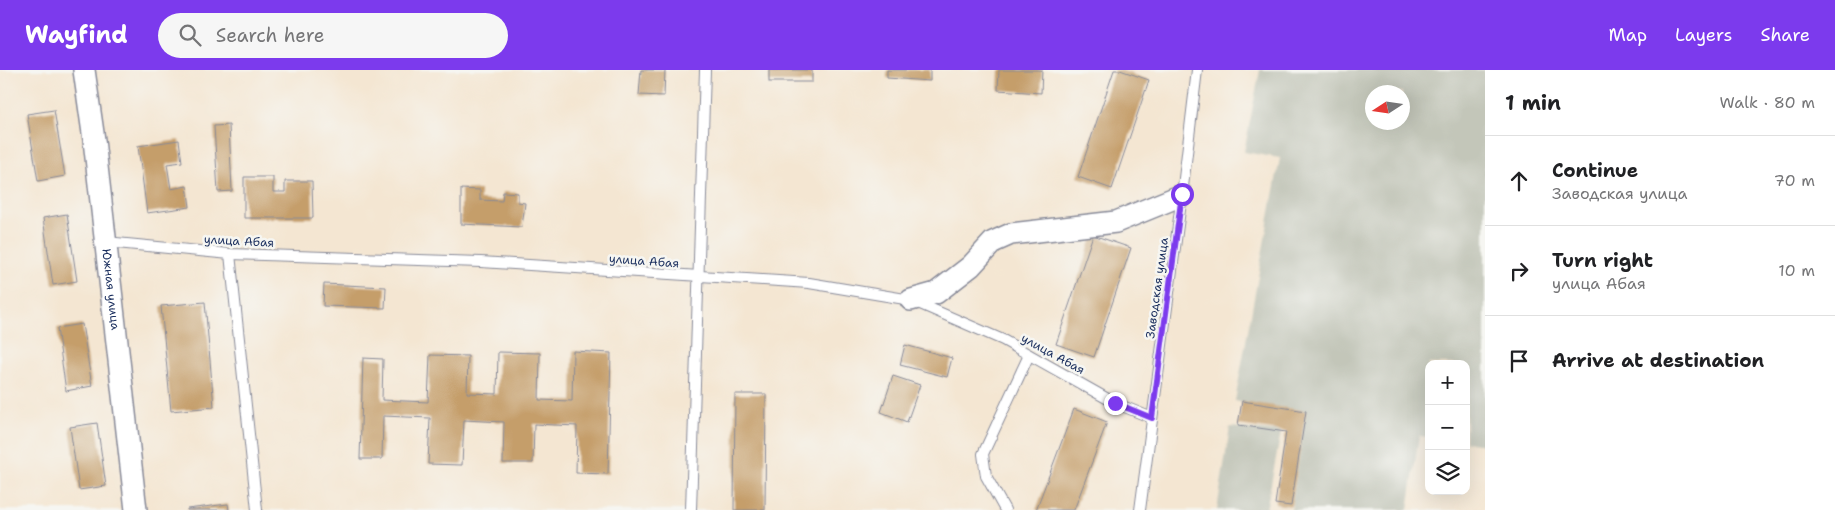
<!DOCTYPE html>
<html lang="en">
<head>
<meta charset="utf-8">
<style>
  :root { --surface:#fff; --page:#f6f6f6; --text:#202124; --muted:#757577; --line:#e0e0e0; --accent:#7c3aed }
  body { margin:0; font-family:"Shantell Sans",sans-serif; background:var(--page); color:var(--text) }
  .controls { position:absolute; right:15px; bottom:15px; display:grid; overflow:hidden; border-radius:10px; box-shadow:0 5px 20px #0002 }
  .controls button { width:45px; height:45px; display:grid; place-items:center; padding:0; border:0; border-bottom:1px solid var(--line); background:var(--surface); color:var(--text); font:25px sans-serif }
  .compass { position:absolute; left:1365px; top:15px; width:45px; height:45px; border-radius:50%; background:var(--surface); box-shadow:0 5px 20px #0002; rotate:258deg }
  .stop { position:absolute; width:15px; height:15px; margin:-11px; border:4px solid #7c3aed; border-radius:50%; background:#fff }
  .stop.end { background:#7c3aed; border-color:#fff; box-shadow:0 1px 5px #0008 }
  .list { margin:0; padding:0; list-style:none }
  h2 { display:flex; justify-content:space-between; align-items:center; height:65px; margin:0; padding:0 20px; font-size:21px }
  h2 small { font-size:16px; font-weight:400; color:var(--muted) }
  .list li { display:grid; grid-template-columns:32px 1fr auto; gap:15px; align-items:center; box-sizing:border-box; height:90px; padding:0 20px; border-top:1px solid var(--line) }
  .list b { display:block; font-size:19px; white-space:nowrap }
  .list p { margin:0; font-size:16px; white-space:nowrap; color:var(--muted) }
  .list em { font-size:16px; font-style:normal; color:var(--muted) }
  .icon { flex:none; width:28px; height:28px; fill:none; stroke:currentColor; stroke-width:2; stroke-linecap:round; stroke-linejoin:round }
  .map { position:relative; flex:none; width:1485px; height:440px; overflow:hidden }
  header { display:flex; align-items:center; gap:30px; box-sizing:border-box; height:70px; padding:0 25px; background:var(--accent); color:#fff }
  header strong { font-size:24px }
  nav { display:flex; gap:28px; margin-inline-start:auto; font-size:18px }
  .search { width:350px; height:45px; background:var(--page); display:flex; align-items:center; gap:12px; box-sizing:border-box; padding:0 18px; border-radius:28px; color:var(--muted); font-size:19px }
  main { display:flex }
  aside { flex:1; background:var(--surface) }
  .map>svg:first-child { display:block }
  .industrial { fill:#c3c6b9; fill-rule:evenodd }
  .building { fill:#c59e6b }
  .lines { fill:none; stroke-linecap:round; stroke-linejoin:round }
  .lane-casing { stroke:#888a98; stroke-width:12 }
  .street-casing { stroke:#888a98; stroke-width:24 }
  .lane { stroke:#fff; stroke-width:10 }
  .street { stroke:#fff; stroke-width:21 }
  .route { stroke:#7c3aed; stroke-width:6 }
  .labels { text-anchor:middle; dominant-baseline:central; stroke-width:5; stroke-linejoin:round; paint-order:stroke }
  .street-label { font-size:12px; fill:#1b2f5e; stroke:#f6f6f2 }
</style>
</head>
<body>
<header>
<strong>Wayfind</strong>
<div class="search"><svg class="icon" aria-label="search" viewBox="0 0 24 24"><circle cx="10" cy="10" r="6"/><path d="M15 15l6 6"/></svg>Search here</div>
<nav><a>Map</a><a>Layers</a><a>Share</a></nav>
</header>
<main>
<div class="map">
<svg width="1485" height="440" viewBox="0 0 1485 440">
  <rect width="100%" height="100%" fill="#f6f6f2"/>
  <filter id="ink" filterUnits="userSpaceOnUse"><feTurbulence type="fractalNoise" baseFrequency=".02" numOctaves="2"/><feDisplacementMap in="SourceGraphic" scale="10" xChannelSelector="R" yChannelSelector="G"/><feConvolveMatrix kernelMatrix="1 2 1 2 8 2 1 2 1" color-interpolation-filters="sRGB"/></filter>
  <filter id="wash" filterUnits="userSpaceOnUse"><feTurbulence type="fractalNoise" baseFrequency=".0096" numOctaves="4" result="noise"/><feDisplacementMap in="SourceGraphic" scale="20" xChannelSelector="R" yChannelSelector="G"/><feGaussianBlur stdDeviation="1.12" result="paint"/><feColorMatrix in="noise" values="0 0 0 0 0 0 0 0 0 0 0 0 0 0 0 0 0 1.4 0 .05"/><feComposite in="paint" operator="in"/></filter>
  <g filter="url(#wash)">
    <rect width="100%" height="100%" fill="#f4e6d2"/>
    <!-- industrial -->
    <g class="industrial">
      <path d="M 1260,0 L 1485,0 L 1485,375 L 1466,372 L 1466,294 L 1429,294 L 1429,367 L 1419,366 L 1408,440 L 1291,440 L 1306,341 L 1235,331 L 1280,88 L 1244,82 ZM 1372,22 L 1402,22 L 1402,52 L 1372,52 Z"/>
      <path d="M 1230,357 L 1281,362 L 1266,440 L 1217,440 Z"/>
    </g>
    <g id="blocks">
      <!-- building -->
      <g class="building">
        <path d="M 641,0 L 665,0 L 664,26 L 639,25 Z"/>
        <rect x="769" y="0" width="43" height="12"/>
        <path d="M 887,0 L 930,0 L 930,11 L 887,8 Z"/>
        <path d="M 999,0 L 1042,0 L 1041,23 L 998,20 Z"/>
        <path d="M 1114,0 L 1120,0 L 1149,10 L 1112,119 L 1078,107 Z"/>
        <path d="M 54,40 L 65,106 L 38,111 L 27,44 Z"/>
        <path d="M 229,55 L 232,121 L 218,122 L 214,56 Z"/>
        <path d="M 179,70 L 182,92 L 167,94 L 171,119 L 187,116 L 190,137 L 147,143 L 138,76 Z"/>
        <path d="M 244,107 L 273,107 L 273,122 L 285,122 L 285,111 L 312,111 L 313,148 L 244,148 Z"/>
        <path d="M 461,119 L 480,120 L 480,130 L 502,131 L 503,122 L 518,123 L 518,132 L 525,133 L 522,157 L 461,154 Z"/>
        <path d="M 67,144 L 77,211 L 53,215 L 43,148 Z"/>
        <path d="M 1093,165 L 1131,178 L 1094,287 L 1056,274 Z"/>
        <path d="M 324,214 L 386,217 L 385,238 L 323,236 Z"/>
        <path d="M 205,232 L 214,337 L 171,341 L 161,236 Z"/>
        <path d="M 82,254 L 92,316 L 66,321 L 57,258 Z"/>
        <path d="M 905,275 L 952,288 L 947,307 L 900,295 Z"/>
        <path d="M 573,281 L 611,283 L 608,404 L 576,403 L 577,356 L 534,354 L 533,393 L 503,393 L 504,352 L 464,350 L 462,395 L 428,394 L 430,348 L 383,346 L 382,389 L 360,389 L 363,288 L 383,289 L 382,330 L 428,332 L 430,285 L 468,286 L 467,323 L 497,324 L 498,282 L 540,283 L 539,330 L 572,331 Z"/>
        <path d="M 893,306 L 920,315 L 907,352 L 881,342 Z"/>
        <path d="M 735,324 L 766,324 L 765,440 L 734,440 Z"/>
        <path d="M 1242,331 L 1306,341 L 1291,436 L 1275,434 L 1286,362 L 1238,355 Z"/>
        <path d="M 1074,339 L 1107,352 L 1074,440 L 1036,440 Z"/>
        <path d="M 97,353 L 106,416 L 79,420 L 70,357 Z"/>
        <path d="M 228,434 L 229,440 L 187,440 L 187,439 Z"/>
      </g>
    </g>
  </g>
  <g filter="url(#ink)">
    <use href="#blocks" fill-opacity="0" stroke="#888a98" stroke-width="1"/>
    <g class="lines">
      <defs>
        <g id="lane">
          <path d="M 106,172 L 230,184 L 481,192 L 809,213 L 911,230 L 1003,270 L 1115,333 L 1152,348"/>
          <path d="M 230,184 L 257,440"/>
          <path d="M 691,440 L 705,0"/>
          <path d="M 1005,440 L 986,406 L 983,384 L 1029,285"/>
          <path d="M 1140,440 L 1182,125 L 1197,0"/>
        </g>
        <g id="street">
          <path id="s1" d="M 84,0 L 94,70 L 136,440"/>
          <path d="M 911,230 L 936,223 L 971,196 L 993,172 L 1011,164 L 1116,152 L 1182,125"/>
        </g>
      </defs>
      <!-- lane casing -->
      <use href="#lane" class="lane-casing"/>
      <!-- street casing -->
      <use href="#street" class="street-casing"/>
      <!-- lane -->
      <use href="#lane" class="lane"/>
      <!-- street -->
      <use href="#street" class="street"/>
    </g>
  </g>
  <g class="lines" filter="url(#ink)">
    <!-- route -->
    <path class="route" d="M 1115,333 L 1152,348 L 1182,124"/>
  </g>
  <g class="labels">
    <!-- street labels -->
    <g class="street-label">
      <text transform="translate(239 171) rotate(3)">улица Абая</text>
      <text transform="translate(644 191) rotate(4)">улица Абая</text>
      <text transform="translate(1157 218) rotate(-82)">Заводская улица</text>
      <text stroke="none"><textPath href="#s1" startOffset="221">Южная улица</textPath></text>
      <text transform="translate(1053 284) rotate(29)">улица Абая</text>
    </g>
  </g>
</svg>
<div class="controls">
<button>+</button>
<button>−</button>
<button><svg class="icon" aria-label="layers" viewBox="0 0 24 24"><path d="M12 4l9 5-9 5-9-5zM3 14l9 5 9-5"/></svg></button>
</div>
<svg class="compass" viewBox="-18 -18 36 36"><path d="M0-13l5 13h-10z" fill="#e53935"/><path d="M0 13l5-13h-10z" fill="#757577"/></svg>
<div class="stop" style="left:1182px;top:124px"></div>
<div class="stop end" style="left:1115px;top:333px"></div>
</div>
<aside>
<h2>1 min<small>Walk · 80 m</small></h2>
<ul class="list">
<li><svg class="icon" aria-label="ahead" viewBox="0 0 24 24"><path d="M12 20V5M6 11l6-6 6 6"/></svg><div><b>Continue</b><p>Заводская улица</p></div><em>70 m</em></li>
<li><svg class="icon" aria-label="right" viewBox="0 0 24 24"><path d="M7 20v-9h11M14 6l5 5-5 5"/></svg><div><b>Turn right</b><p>улица Абая</p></div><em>10 m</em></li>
<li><svg class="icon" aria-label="arrive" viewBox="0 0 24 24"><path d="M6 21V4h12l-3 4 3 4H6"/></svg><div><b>Arrive at destination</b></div></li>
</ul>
</aside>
</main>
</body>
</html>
